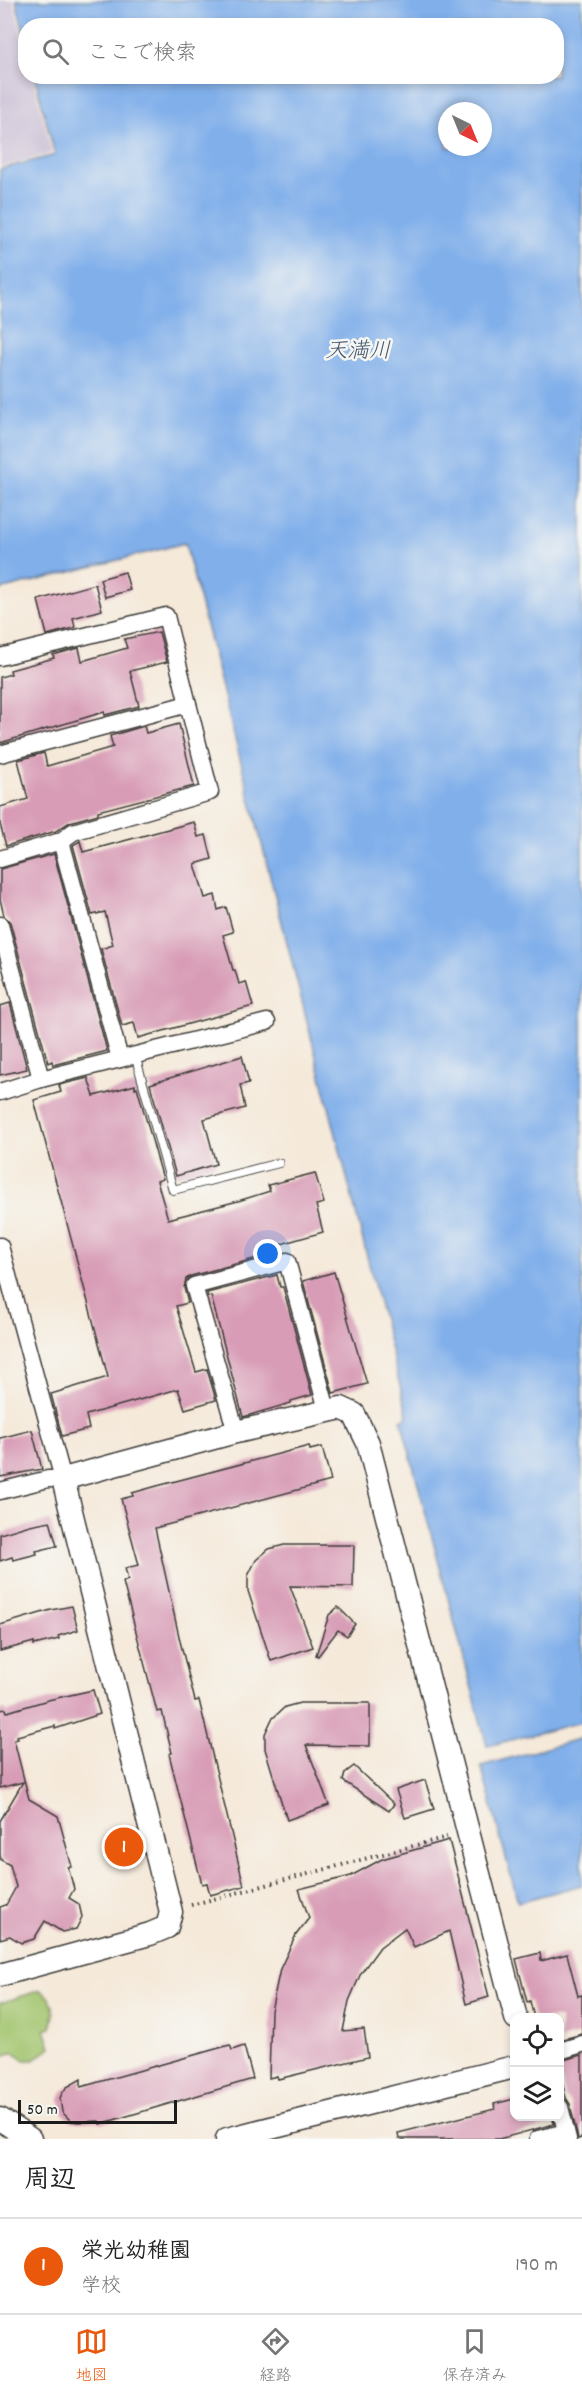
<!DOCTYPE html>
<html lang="ja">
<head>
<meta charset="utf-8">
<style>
  :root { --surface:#fff; --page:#f6f6f6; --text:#222; --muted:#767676; --line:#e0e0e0; --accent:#ea580c }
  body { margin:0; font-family:Dekko,"Klee One",sans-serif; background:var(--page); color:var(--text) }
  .controls { position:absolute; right:18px; bottom:18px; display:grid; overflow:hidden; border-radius:12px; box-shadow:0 3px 9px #0003 }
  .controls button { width:54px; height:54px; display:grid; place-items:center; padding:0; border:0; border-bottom:2px solid var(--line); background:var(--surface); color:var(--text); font:30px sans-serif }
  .compass { position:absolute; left:438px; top:102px; width:54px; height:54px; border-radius:50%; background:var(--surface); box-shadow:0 3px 9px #0003; rotate:137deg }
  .scale { position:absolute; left:18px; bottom:15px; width:159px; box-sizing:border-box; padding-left:6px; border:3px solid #1c1c1c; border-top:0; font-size:16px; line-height:21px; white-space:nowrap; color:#1c1c1c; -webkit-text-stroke:4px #f6f6f2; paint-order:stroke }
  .you { position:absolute; left:268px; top:1254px; width:21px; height:21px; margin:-15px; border:4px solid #fff; border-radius:50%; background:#1a73e8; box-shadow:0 0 0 9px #1a73e833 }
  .badge { display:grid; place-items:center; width:39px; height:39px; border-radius:50%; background:var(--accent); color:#fff; font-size:20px; font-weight:700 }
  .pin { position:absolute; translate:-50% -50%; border:3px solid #fff; box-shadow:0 2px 6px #0006 }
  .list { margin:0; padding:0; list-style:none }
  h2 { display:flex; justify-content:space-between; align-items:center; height:78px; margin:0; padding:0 24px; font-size:26px }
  h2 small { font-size:20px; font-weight:400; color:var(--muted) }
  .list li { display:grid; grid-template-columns:39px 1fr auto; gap:18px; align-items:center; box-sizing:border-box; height:96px; padding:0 24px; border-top:2px solid var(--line) }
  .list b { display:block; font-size:22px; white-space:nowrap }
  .list p { margin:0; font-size:20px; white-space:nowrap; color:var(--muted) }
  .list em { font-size:20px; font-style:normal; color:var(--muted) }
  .icon { flex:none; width:33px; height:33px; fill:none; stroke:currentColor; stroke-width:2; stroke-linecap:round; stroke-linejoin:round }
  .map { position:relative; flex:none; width:582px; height:2139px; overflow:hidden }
  .search { position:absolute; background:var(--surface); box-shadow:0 3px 9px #0003; left:18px; right:18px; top:18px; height:66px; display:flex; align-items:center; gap:15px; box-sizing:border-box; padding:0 21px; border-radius:24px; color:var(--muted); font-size:22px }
  .sheet { height:174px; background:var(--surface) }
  nav { display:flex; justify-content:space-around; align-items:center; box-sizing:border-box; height:84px; border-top:2px solid var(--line); background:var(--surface); font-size:16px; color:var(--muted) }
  nav a { display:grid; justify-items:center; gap:3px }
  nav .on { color:var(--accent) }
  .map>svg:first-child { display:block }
  .industrial { fill:#cbbfd5 }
  .green { fill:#a3c56e; stroke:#607045; stroke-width:1.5 }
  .water { fill:#80afea; stroke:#4e6683; stroke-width:1.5; fill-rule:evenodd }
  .building { fill:#d89cb6 }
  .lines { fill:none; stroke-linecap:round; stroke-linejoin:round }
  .lane-casing { stroke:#3d3b38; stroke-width:10 }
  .street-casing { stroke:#3d3b38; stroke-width:19 }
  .secondary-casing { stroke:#3d3b38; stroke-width:25 }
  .path { stroke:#3d3b38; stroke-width:4; stroke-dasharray:1.5 4.5; stroke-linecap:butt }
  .lane { stroke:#fff; stroke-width:8 }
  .street { stroke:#fff; stroke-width:16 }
  .secondary { stroke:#fff; stroke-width:22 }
  .labels { text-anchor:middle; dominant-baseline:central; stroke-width:5; stroke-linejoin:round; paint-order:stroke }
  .water-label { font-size:22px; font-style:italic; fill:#44576e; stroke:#f6f6f2 }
</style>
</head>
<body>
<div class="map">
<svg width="582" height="2139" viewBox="0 0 582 2139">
  <rect width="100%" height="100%" fill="#f6f6f2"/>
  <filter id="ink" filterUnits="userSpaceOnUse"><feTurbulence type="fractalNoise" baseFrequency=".0167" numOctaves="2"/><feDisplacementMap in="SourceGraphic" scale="12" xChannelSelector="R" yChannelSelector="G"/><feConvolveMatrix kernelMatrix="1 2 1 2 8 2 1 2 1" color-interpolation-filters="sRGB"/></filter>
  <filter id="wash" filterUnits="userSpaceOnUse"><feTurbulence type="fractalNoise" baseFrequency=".008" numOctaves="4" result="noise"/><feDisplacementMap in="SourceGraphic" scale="24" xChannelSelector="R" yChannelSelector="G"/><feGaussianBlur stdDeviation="1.35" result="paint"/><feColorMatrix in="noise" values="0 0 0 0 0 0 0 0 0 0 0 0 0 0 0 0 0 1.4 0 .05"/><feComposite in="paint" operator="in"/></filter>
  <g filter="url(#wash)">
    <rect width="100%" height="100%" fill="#f5e9d9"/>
    <!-- industrial -->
    <path class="industrial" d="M 0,0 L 13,0 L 25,48 L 26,76 L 33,77 L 52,153 L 0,167 Z"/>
    <!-- green -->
    <path class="green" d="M 41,1990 C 55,2001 56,2012 51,2028 L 45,2030 L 51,2047 L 34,2060 L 24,2060 L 14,2052 L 0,2057 L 0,2003 Z"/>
    <!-- water -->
    <g class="water">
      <path d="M 16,0 L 582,0 L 582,1722 L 487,1746 L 401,1420 L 408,1417 L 185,543 L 0,590 L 0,169 L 55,155 L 35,77 L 556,76 L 556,26 L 26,26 L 25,38 ZM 447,111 L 483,111 L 483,147 L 447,147 Z"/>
      <path d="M 582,1738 L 582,1885 L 518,1902 L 481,1766 Z"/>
    </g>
    <g id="blocks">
      <!-- building -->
      <g class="building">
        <path d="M 125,572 L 130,590 L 105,597 L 100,579 Z"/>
        <path d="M 95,584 L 102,610 L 73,618 L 75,627 L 73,628 L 47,635 L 38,600 Z"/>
        <path d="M 159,632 L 167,662 L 130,671 L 139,706 L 105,715 L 104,712 L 0,743 L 0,677 L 11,674 L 10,670 L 54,658 L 53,655 L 79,648 L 82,661 L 127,648 L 124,639 Z"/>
        <path d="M 179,724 L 194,786 L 98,811 L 98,814 L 70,822 L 56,831 L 6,846 L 0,824 L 0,807 L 28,799 L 18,760 L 44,753 L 47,766 L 113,747 L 110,736 L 144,726 L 146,733 Z"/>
        <path d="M 194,822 L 198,837 L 206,835 L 212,859 L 195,864 L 205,898 L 215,895 L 218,910 L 226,907 L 233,932 L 223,935 L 233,970 L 235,970 L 239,984 L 246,982 L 253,1006 L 138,1038 L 134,1023 L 122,1026 L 101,949 L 113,945 L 105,912 L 92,915 L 73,845 L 80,841 L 83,852 Z"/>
        <path d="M 54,854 L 107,1051 L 53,1065 L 52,1061 L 48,1063 L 10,922 L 4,916 L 0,899 L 0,869 Z"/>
        <path d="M 10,1003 L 27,1069 L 0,1075 L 0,1006 Z"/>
        <path d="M 242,1056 L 249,1083 L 240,1085 L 245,1108 L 204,1119 L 216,1164 L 176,1176 L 150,1084 Z"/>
        <path d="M 88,1078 L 94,1096 L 135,1085 L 135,1088 L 137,1087 L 163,1179 L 157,1181 L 168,1219 L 238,1201 L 270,1191 L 268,1185 L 315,1173 L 324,1203 L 316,1205 L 323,1232 L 274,1246 L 276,1253 L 191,1276 L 186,1279 L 184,1288 L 188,1303 L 176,1306 L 196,1372 L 207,1369 L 216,1400 L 185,1409 L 178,1389 L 86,1415 L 89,1429 L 62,1436 L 51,1394 L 108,1377 L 34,1100 L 61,1092 L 59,1085 Z"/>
        <path d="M 334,1272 L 367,1384 L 333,1393 L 303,1281 Z"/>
        <path d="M 277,1275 L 280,1287 L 283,1287 L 312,1395 L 291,1401 L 291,1403 L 243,1417 L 211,1296 L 208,1297 L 207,1293 Z"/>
        <path d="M 32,1430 L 42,1469 L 0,1477 L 0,1438 Z"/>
        <path d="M 309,1446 L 310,1450 L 322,1447 L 331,1481 L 155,1528 L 180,1641 L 195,1701 L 199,1700 L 244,1886 L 210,1895 L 207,1883 L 202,1884 L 198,1869 L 169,1754 L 172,1753 L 162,1711 L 157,1712 L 123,1582 L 128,1580 L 125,1568 L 139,1565 L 121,1499 L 133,1496 L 132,1493 L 157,1486 Z"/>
        <path d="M 50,1521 L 57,1546 L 36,1551 L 37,1554 L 13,1560 L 12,1557 L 0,1561 L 0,1534 L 30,1525 Z"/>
        <path d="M 284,1545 L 354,1545 L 353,1587 L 290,1586 L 313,1647 L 271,1661 L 248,1591 L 248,1576 L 256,1560 L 269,1549 Z"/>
        <path d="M 72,1606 L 78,1630 L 58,1636 L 59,1639 L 34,1645 L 34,1642 L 0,1651 L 0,1625 L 51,1610 Z"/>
        <path d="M 338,1607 L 355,1624 L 347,1636 L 338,1630 L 318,1656 L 316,1655 L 329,1615 Z"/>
        <path d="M 93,1690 L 100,1714 L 55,1729 L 55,1726 L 17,1736 L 18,1739 L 14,1740 L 29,1799 L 58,1816 L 72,1867 L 68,1867 L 74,1889 L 69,1898 L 79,1904 L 82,1917 L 76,1929 L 62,1932 L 45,1921 L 34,1939 L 21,1943 L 10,1936 L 0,1939 L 0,1907 L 6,1905 L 16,1887 L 10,1865 L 1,1860 L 0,1855 L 0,1821 L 23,1782 L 0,1788 L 0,1710 L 6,1709 L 7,1712 L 48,1700 Z"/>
        <path d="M 300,1703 L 370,1703 L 370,1746 L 306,1745 L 329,1805 L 287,1820 L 265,1749 L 265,1734 L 272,1719 L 285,1707 Z"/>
        <path d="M 354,1766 L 394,1804 L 389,1811 L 343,1781 L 345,1773 Z"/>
        <path d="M 425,1780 L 434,1809 L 405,1818 L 396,1790 Z"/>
        <path d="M 449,1840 L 489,1997 L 466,2004 L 449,1931 L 414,1947 L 405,1928 L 380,1947 L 361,1973 L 349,2001 L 343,2031 L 364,2029 L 368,2057 L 278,2079 L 277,2076 L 269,2078 L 271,2011 L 280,1969 L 296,1935 L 309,1918 L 299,1889 L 351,1876 L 382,1859 Z"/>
        <path d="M 540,1953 L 541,1961 L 567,1954 L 578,1996 L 582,1995 L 582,2034 L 560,2040 L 560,2018 L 534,2018 L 530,2001 L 527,2002 L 516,1959 Z"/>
        <path d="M 230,2045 L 232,2050 L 244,2046 L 253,2079 L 100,2124 L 99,2121 L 78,2122 L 71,2121 L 62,2112 L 60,2098 L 63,2092 L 67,2087 L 81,2079 L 81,2087 Z"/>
        <path d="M 582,2055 L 582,2138 L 578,2139 L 570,2104 L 566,2098 L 560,2074 L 560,2061 Z"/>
        <path d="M 514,2099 L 514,2116 L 552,2116 L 554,2124 L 499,2139 L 399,2139 L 398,2133 L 495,2109 L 494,2104 Z"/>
      </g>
    </g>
  </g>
  <g filter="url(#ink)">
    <use href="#blocks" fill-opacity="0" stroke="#3d3b38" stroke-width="1.5"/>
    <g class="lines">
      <defs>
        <path id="lane" d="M 135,1055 L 173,1190 L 279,1163"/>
        <g id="street">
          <path d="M 0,657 L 166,616 L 210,792 L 73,832 L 61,841"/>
          <path d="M 0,754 L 188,704"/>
          <path d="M 0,859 L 61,841 L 120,1059"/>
          <path d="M 0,925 L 41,1079"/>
          <path d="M 0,1092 L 41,1079 L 267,1022"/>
          <path d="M 0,1246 L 63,1479 L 48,1479 L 0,1491"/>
          <path d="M 236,1432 L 194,1286 L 287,1261 L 327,1410"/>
          <path d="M 560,2051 L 582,2044"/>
          <path d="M 560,2107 L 568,2139"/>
          <path d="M 538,2139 L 566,2132"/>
        </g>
        <g id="secondary">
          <path d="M 0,1975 L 150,1934 L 167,1927 L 171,1912 L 63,1479 L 236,1432 L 341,1408 L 354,1414 L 368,1443 L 516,2018"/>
          <path d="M 0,2119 L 30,2139"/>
          <path d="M 227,2139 L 514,2067"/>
        </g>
      </defs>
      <!-- lane casing -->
      <use href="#lane" class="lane-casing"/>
      <!-- street casing -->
      <use href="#street" class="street-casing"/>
      <!-- secondary casing -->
      <use href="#secondary" class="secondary-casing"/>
      <!-- path -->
      <path class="path" d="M 191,1905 L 447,1837"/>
      <!-- lane -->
      <use href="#lane" class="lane"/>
      <!-- street -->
      <use href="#street" class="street"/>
      <!-- secondary -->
      <use href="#secondary" class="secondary"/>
    </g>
  </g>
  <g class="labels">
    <!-- water labels -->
    <g class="water-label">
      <text x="358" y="352">天満川</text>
    </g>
  </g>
</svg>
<div class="controls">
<button><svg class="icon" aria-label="locate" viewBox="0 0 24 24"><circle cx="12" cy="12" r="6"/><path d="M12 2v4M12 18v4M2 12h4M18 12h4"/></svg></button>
<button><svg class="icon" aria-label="layers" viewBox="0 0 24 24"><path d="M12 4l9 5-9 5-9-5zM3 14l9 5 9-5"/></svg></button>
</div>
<svg class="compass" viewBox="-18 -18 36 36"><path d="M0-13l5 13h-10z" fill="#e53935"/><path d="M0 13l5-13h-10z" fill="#767676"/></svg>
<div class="scale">50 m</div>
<div class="you"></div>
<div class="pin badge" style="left:124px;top:1847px">1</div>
<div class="search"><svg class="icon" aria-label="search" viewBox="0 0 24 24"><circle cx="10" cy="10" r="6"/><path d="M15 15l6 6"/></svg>ここで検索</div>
</div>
<section class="sheet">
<h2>周辺<small></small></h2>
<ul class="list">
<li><span class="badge">1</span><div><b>栄光幼稚園</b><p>学校</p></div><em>190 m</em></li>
</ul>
</section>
<nav>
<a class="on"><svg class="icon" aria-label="map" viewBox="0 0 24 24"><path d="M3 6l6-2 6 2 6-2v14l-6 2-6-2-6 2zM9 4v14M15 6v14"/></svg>地図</a>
<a><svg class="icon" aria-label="directions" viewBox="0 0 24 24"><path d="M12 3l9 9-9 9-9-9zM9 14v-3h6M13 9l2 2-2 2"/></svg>経路</a>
<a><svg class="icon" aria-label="saved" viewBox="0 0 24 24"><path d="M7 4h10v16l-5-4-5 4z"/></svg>保存済み</a>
</nav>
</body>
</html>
